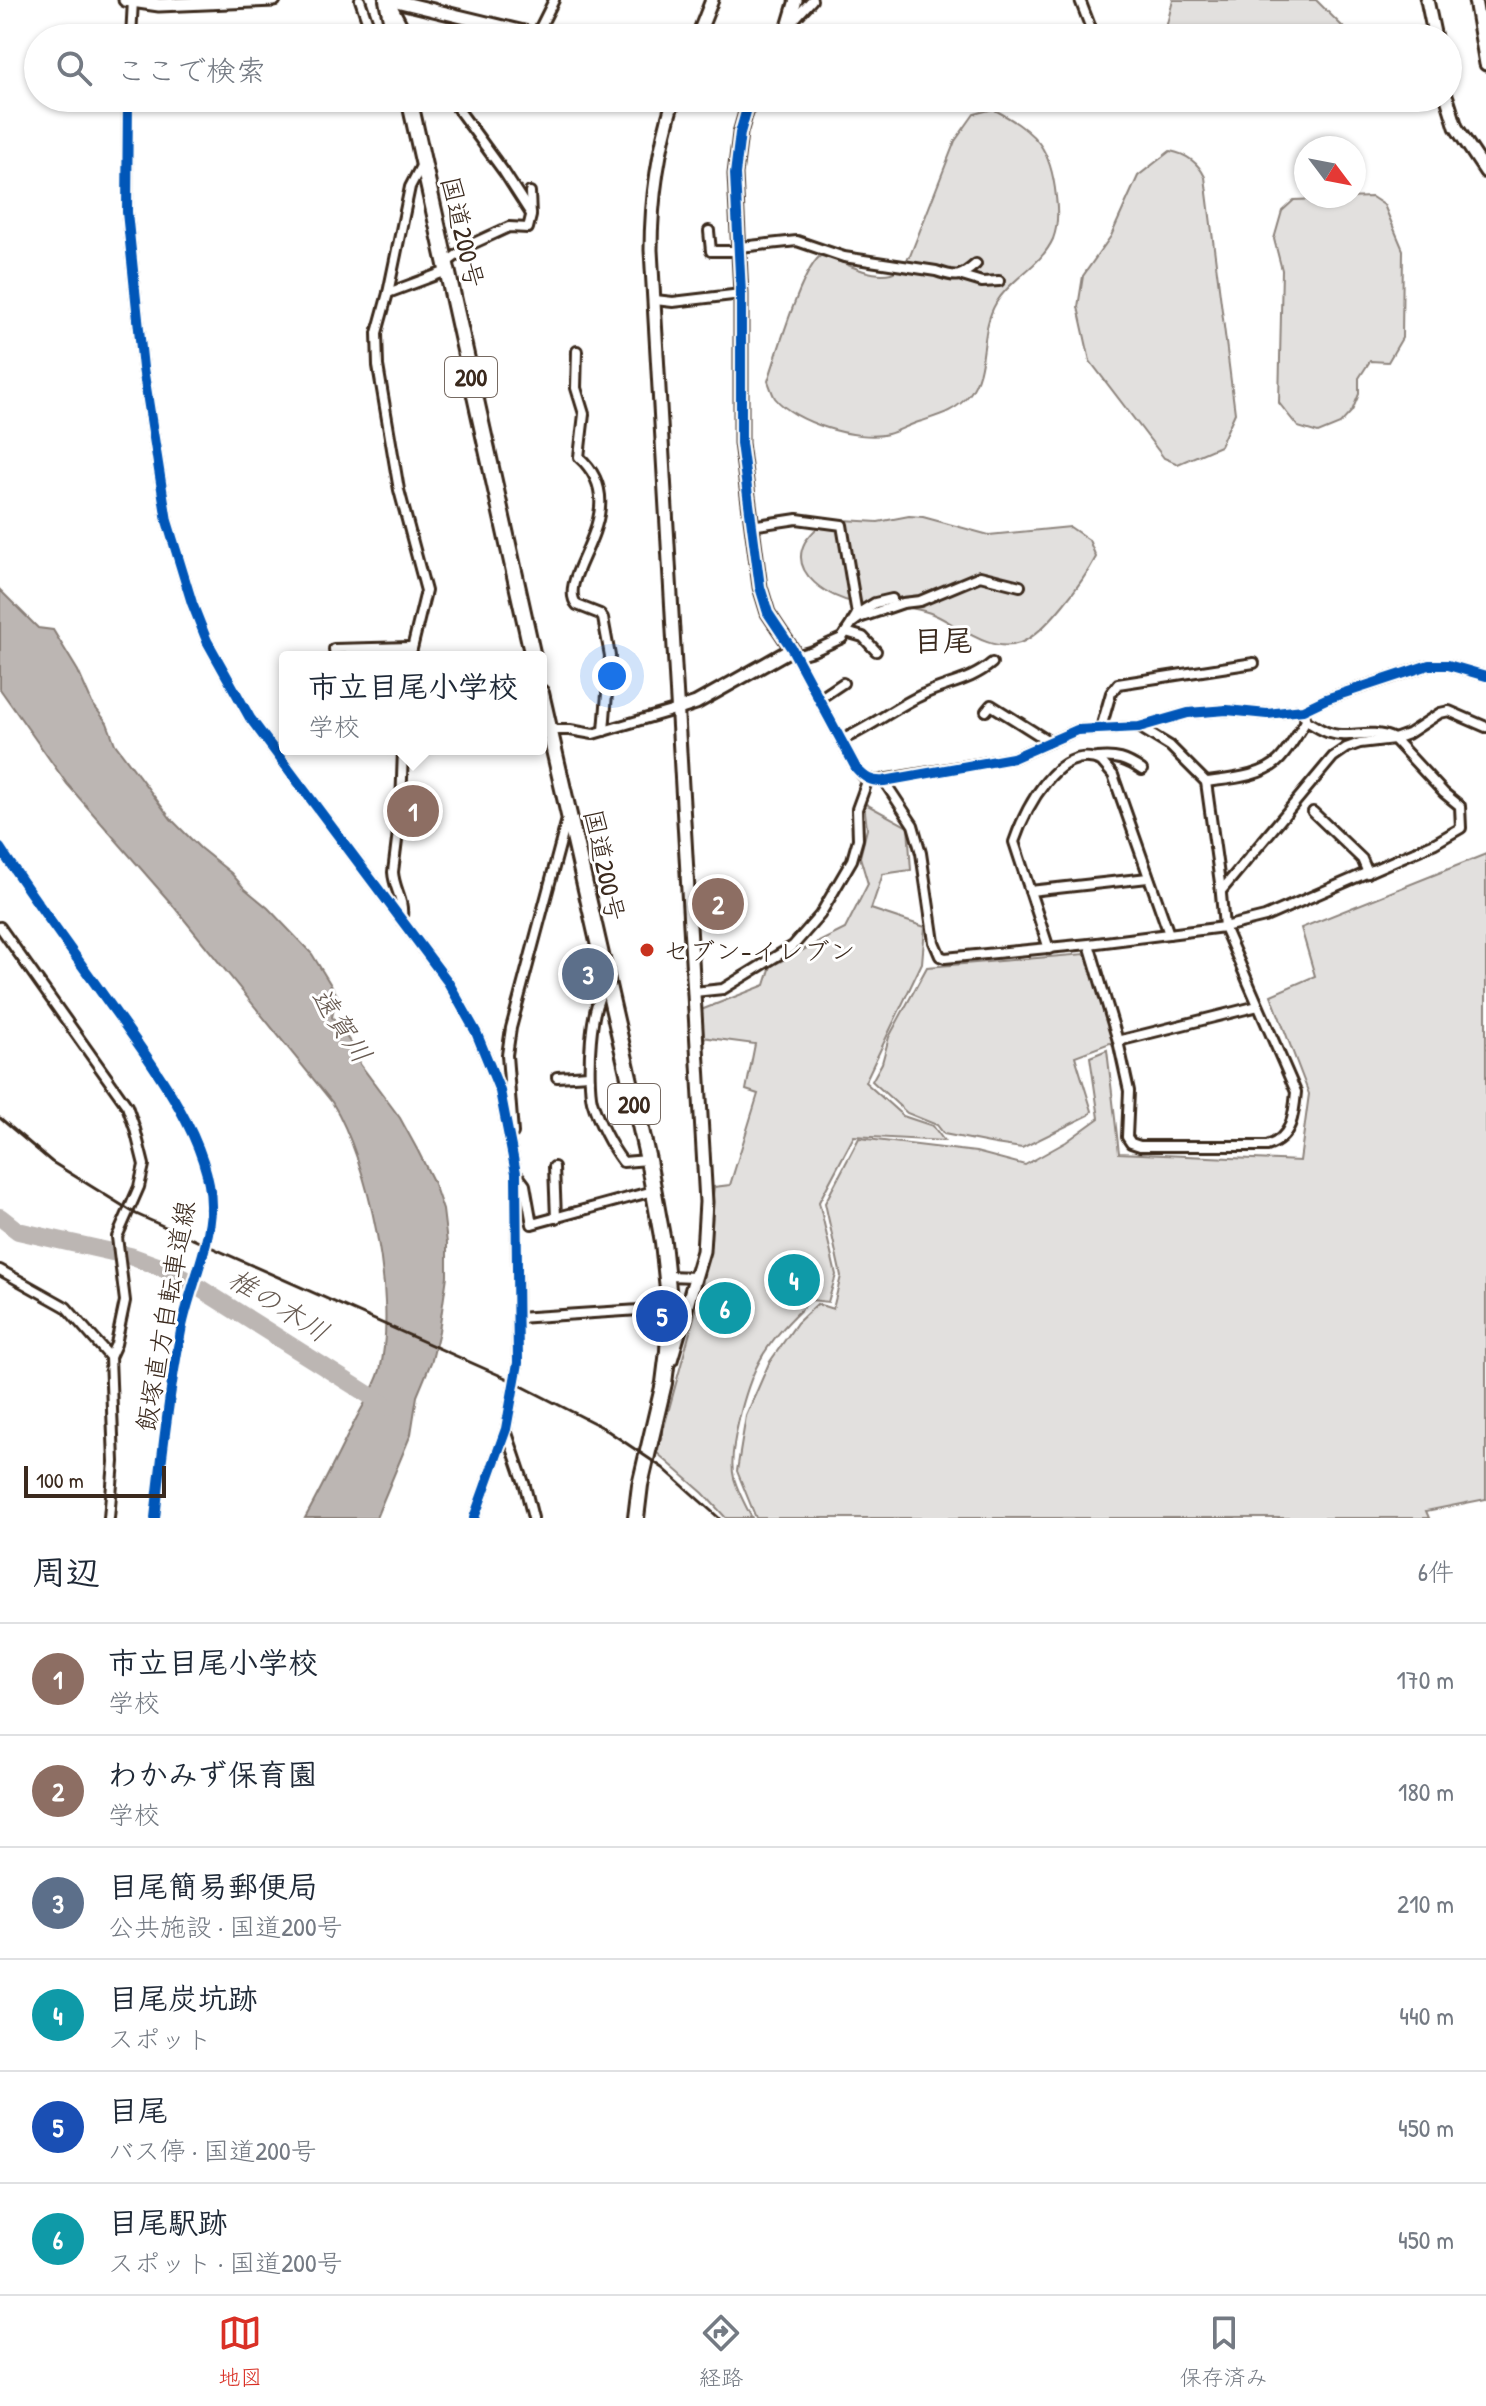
<!DOCTYPE html>
<html lang="ja">
<head>
<meta charset="utf-8">
<style>
  :root { --surface:#fff; --page:#f2f2f3; --text:#1f2937; --muted:#747a83; --line:#e0e1e3; --accent:#d93025 }
  body { margin:0; font-family:"Patrick Hand","Klee One",sans-serif; background:var(--page); color:var(--text) }
  .compass { position:absolute; left:1294px; top:136px; width:72px; height:72px; border-radius:50%; background:var(--surface); box-shadow:0 2px 6px #0004; rotate:122deg }
  .scale { position:absolute; left:24px; bottom:20px; width:142px; box-sizing:border-box; padding-left:8px; border:4px solid #3b2a1e; border-top:0; font-size:22px; line-height:28px; white-space:nowrap; color:#3b2a1e; -webkit-text-stroke:6px #fff; paint-order:stroke }
  .you { position:absolute; left:612px; top:676px; width:28px; height:28px; margin:-20px; border:6px solid #fff; border-radius:50%; background:#1a73e8; box-shadow:0 0 0 12px #1a73e833 }
  .badge { display:grid; place-items:center; width:52px; height:52px; border-radius:50%; background:var(--accent); color:#fff; font-size:26px; font-weight:700 }
  .pin { position:absolute; translate:-50% -50%; border:4px solid #fff; box-shadow:0 2px 8px #0006 }
  .popup { position:absolute; left:279px; top:651px; width:268px; height:104px; box-sizing:border-box; display:grid; place-content:center; border-radius:8px; background:var(--surface); filter:drop-shadow(0 2px 6px #0005); font-size:26px; white-space:nowrap; color:var(--muted) }
  .popup b { font-size:30px; color:var(--text) }
  .popup::after { content:''; position:absolute; left:50%; top:100%; margin-left:-16px; border:16px solid transparent; border-top-color:var(--surface) }
  .list { margin:0; padding:0; list-style:none }
  h2 { display:flex; justify-content:space-between; align-items:center; height:104px; margin:0; padding:0 32px; font-size:34px }
  h2 small { font-size:26px; font-weight:400; color:var(--muted) }
  .list li { display:grid; grid-template-columns:52px 1fr auto; gap:24px; align-items:center; box-sizing:border-box; height:112px; padding:0 32px; border-top:2px solid var(--line) }
  .list b { display:block; font-size:30px; white-space:nowrap }
  .list p { margin:0; font-size:26px; white-space:nowrap; color:var(--muted) }
  .list em { font-size:26px; font-style:normal; color:var(--muted) }
  .icon { flex:none; width:44px; height:44px; fill:none; stroke:currentColor; stroke-width:2; stroke-linecap:round; stroke-linejoin:round }
  .map { position:relative; flex:none; width:1486px; height:1518px; overflow:hidden }
  .search { position:absolute; background:var(--surface); box-shadow:0 2px 6px #0004; left:24px; right:24px; top:24px; height:88px; display:flex; align-items:center; gap:20px; box-sizing:border-box; padding:0 28px; border-radius:44px; color:var(--muted); font-size:30px }
  .sheet { height:776px; background:var(--surface) }
  nav { display:flex; justify-content:space-around; align-items:center; box-sizing:border-box; height:112px; border-top:2px solid var(--line); background:var(--surface); font-size:22px; color:var(--muted) }
  nav a { display:grid; justify-items:center; gap:4px }
  nav .on { color:var(--accent) }
  .map>svg:first-child { display:block }
  .green { fill:#e2e0de; stroke:#8e857e; stroke-width:2 }
  .water { fill:#bcb6b3; stroke:#887e77; stroke-width:2 }
  .lines { fill:none; stroke-linecap:round; stroke-linejoin:round }
  .river { stroke:#bcb6b3; stroke-width:18 }
  .street-casing { stroke:#3b2a1e; stroke-width:14 }
  .secondary-casing { stroke:#3b2a1e; stroke-width:17 }
  .highway-casing { stroke:#3b2a1e; stroke-width:20 }
  .street { stroke:#fff; stroke-width:8 }
  .secondary { stroke:#fff; stroke-width:11 }
  .highway { stroke:#fff; stroke-width:14 }
  .rail { stroke:#3b2a1e; stroke-width:3 }
  .cycleway-casing { stroke:#fff; stroke-width:15 }
  .cycleway { stroke:#0057b8; stroke-width:10 }
  .poi-dot { fill:#c8321e; stroke:#fff; stroke-width:3 }
  .labels { text-anchor:middle; dominant-baseline:central; stroke-width:6; stroke-linejoin:round; paint-order:stroke }
  .shield { fill:#fff; stroke:#766a62; stroke-width:2 }
  .shield-label { font-size:24px; font-weight:bold; fill:#3b2a1e }
  .street-label { font-size:26px; fill:#3b2a1e; stroke:#fff }
  .poi-label { font-size:26px; fill:#3b2a1e; stroke:#fff; text-anchor:start }
  .water-label { font-size:28px; font-style:italic; fill:#685b52; stroke:#fff }
  .quarter-label { font-size:30px; font-weight:bold; fill:#3b2a1e; stroke:#fff }
</style>
</head>
<body>
<div class="map">
<svg width="1486" height="1518" viewBox="0 0 1486 1518">
  <rect width="100%" height="100%" fill="#fff"/>
  <filter id="ink" filterUnits="userSpaceOnUse"><feTurbulence type="fractalNoise" baseFrequency=".0125" numOctaves="2"/><feDisplacementMap in="SourceGraphic" scale="16" xChannelSelector="R" yChannelSelector="G"/><feConvolveMatrix kernelMatrix="1 2 1 2 8 2 1 2 1" color-interpolation-filters="sRGB"/></filter>
  <g filter="url(#ink)">
    <!-- green -->
    <g class="green">
      <path d="M 1173,0 L 1316,0 L 1354,38 L 1184,38 L 1166,28 Z"/>
      <path d="M 993,109 C 1037,132 1051,148 1056,197 C 1058,211 1058,226 1053,239 C 1041,266 1011,278 996,303 C 979,331 989,370 969,395 C 956,411 940,415 922,421 C 910,424 899,431 888,434 C 858,442 794,422 775,398 C 772,393 770,386 768,381 C 777,355 802,265 823,254 C 843,262 869,278 891,273 C 899,271 905,261 910,256 L 955,141 L 974,114 Z"/>
      <path d="M 1170,151 C 1186,154 1198,162 1205,177 L 1235,413 L 1220,446 L 1178,464 L 1164,458 L 1090,361 L 1078,307 L 1083,276 L 1111,236 L 1138,176 Z"/>
      <path d="M 1372,197 L 1384,205 L 1403,250 L 1402,338 L 1388,362 L 1370,361 L 1359,378 L 1359,394 L 1352,411 L 1340,424 L 1318,433 L 1298,427 L 1279,403 L 1282,270 L 1274,239 L 1282,211 L 1294,200 Z"/>
      <path d="M 909,516 L 923,517 L 989,535 L 1070,527 L 1089,540 L 1096,557 C 1084,580 1045,634 1020,643 C 990,654 960,626 935,615 C 909,603 882,609 856,603 C 830,598 788,574 805,542 C 810,534 819,526 826,519 L 878,522 Z"/>
      <path d="M 864,803 L 908,827 L 911,870 L 883,874 L 871,909 L 925,927 L 922,963 L 865,1082 L 903,1116 L 933,1126 L 944,1141 L 854,1136 L 819,1202 L 836,1275 L 828,1302 L 811,1300 C 792,1318 771,1339 759,1362 C 746,1386 727,1452 734,1478 C 738,1492 745,1505 752,1518 L 726,1518 L 703,1493 L 657,1453 L 702,1288 L 714,1187 L 730,1185 L 758,1094 L 746,1090 L 755,1044 L 702,1037 L 701,1010 L 765,985 L 771,966 L 845,929 L 868,884 L 860,857 L 867,829 Z"/>
      <path d="M 1486,854 L 1486,1499 L 1426,1511 L 1429,1518 L 756,1518 L 737,1471 L 746,1416 L 769,1363 L 797,1323 L 817,1304 L 833,1309 L 841,1276 L 825,1203 L 859,1138 L 976,1152 L 1025,1165 L 1066,1142 L 1099,1118 L 1090,1057 L 1107,1050 L 1119,1153 L 1300,1161 L 1309,1094 L 1271,995 L 1315,976 L 1301,928 Z"/>
      <path d="M 1085,954 L 1089,959 L 1113,1042 L 1075,1056 L 1092,1111 L 1089,1115 L 1022,1148 L 995,1144 L 944,1134 L 937,1125 L 907,1113 L 872,1081 L 882,1063 L 889,1037 L 927,967 Z"/>
    </g>
    <!-- water -->
    <path class="water" d="M 0,590 L 38,628 L 53,630 L 78,671 L 92,703 L 107,723 L 115,744 L 171,819 L 200,848 L 231,873 L 244,888 L 268,908 L 312,954 L 337,995 L 332,1017 L 358,1053 L 360,1064 L 400,1118 L 418,1151 L 433,1181 L 443,1210 L 447,1243 L 447,1276 L 439,1331 L 432,1360 L 417,1396 L 411,1434 L 376,1518 L 305,1518 C 323,1486 339,1452 356,1419 C 364,1403 375,1388 380,1370 C 398,1300 369,1163 332,1102 L 170,902 L 67,784 L 0,689 Z"/>
    <g class="lines">
      <!-- river -->
      <path class="river" d="M 0,1217 L 18,1231 L 130,1256 L 174,1272 L 388,1407"/>
      <defs>
        <g id="street">
          <path d="M 360,0 L 373,38"/>
          <path d="M 1080,0 L 1090,26"/>
          <path d="M 393,7 L 409,38"/>
          <path d="M 791,23 L 812,0"/>
          <path d="M 537,34 L 554,0"/>
          <path d="M 131,38 L 133,0"/>
          <path d="M 128,98 L 127,212 L 143,368 L 167,521 L 192,603 L 207,641 L 250,718 L 448,982 L 476,1032 L 500,1091 L 516,1173 L 518,1363 L 506,1429 L 474,1518"/>
          <path d="M 450,98 L 504,172 L 531,214"/>
          <path d="M 709,231 L 711,251 L 740,251"/>
          <path d="M 740,247 L 797,241 L 844,257 L 936,271 C 957,278 960,278 976,264"/>
          <path d="M 446,263 L 472,244 L 509,227 L 528,228 L 531,216 L 530,192"/>
          <path d="M 962,276 L 982,282 L 999,281"/>
          <path d="M 388,293 L 447,271"/>
          <path d="M 655,300 L 673,302 L 741,294"/>
          <path d="M 577,351 L 576,388 L 584,414 L 579,457 C 638,510 553,577 577,605 L 600,614 L 603,618 L 610,656 L 604,731"/>
          <path d="M 751,526 L 797,519 L 842,525 L 857,614 L 852,622"/>
          <path d="M 857,614 L 875,603 L 892,599"/>
          <path d="M 846,632 L 863,637 L 876,651"/>
          <path d="M 792,649 L 856,768 L 863,776 L 876,781 L 1013,758 L 1077,730 L 1139,727 L 1188,713 L 1227,710 L 1267,714 L 1303,710 L 1326,699 L 1429,665 L 1448,665 L 1486,676"/>
          <path d="M 795,656 L 813,651 L 842,638 L 852,623 L 859,618 L 903,603 L 920,601 L 980,576 L 1020,586"/>
          <path d="M 335,657 L 334,649 L 411,647"/>
          <path d="M 410,657 L 426,591 L 399,490 L 378,366 L 377,333 L 388,293 L 410,187 L 422,164"/>
          <path d="M 819,699 L 843,683"/>
          <path d="M 986,711 L 991,705 L 1050,742"/>
          <path d="M 1101,728 L 1111,693 L 1118,684 L 1254,663"/>
          <path d="M 541,730 L 570,730 L 593,734 L 678,709"/>
          <path d="M 841,740 C 870,728 895,707 924,694 C 947,683 971,681 992,663"/>
          <path d="M 1097,758 C 1116,756 1126,759 1142,770"/>
          <path d="M 884,781 L 913,825 L 921,853 L 934,942 L 940,956 L 945,958 L 1089,944 L 1224,927 L 1265,917 L 1435,843 L 1461,828 L 1460,806 L 1444,793 L 1394,739 C 1369,727 1350,740 1330,733 C 1322,731 1314,725 1306,721 L 1303,710"/>
          <path d="M 1206,782 C 1228,779 1264,777 1280,759 C 1290,748 1298,734 1306,721"/>
          <path d="M 1313,812 L 1362,859 L 1368,873"/>
          <path d="M 1030,891 L 1148,878"/>
          <path d="M 1221,891 L 1333,757 L 1346,748 L 1360,743 L 1394,739 L 1408,734 L 1440,713 L 1449,711 L 1486,727"/>
          <path d="M 402,917 C 404,899 394,889 393,872 L 401,808 L 403,749"/>
          <path d="M 0,927 L 127,1106 L 135,1129 L 144,1165 L 139,1187 L 117,1237 L 125,1301 L 116,1344 L 110,1357 L 114,1462 L 109,1518"/>
          <path d="M 1089,944 L 1118,1041 L 1129,1091 L 1127,1137 L 1131,1143 L 1140,1146 L 1267,1146 C 1292,1138 1294,1115 1296,1092 L 1224,927 L 1220,883 L 1206,782 L 1170,746 L 1139,727"/>
          <path d="M 1049,949 L 1014,842 C 1025,810 1058,742 1101,761 L 1113,775 L 1169,934"/>
          <path d="M 607,987 C 589,998 587,1080 592,1101 C 598,1121 610,1145 623,1162 L 648,1160"/>
          <path d="M 694,992 L 723,989 L 793,946 L 820,915 L 852,860 L 858,839 L 857,809 L 868,779"/>
          <path d="M 1118,1041 L 1258,1006"/>
          <path d="M 557,1077 L 589,1075"/>
          <path d="M 513,1133 L 507,1055 L 511,1028 L 567,819"/>
          <path d="M 554,1167 L 556,1218"/>
          <path d="M 516,1173 L 525,1185 L 532,1224 L 653,1191"/>
          <path d="M 0,1270 L 66,1307 L 110,1357"/>
          <path d="M 667,1276 L 696,1277"/>
          <path d="M 517,1318 L 670,1308"/>
          <path d="M 506,1430 L 525,1486 L 533,1518"/>
        </g>
        <g id="secondary">
          <path d="M 125,0 L 159,5 L 274,0"/>
          <path d="M 392,0 L 549,38"/>
          <path d="M 1427,0 L 1435,38"/>
          <path d="M 1475,0 L 1486,64"/>
          <path d="M 697,38 L 712,0"/>
          <path d="M 781,38 L 788,27 L 796,0"/>
          <path d="M 1447,98 L 1456,127 L 1486,172"/>
          <path d="M 678,709 L 696,703 L 792,649 L 768,613 L 760,587 L 741,443 L 741,294 L 735,174 L 740,133 L 750,98"/>
          <path d="M 671,1360 L 703,1251 L 706,1202 L 651,250 C 651,198 659,147 674,98"/>
        </g>
        <g id="highway">
          <path d="M 387,0 L 395,38"/>
          <path d="M 409,98 L 533,657"/>
          <path d="M 541,693 L 648,1160 L 663,1242 L 670,1308 L 668,1351 L 664,1383 L 640,1485 L 636,1518"/>
        </g>
      </defs>
      <!-- street casing -->
      <use href="#street" class="street-casing"/>
      <!-- secondary casing -->
      <use href="#secondary" class="secondary-casing"/>
      <!-- highway casing -->
      <use href="#highway" class="highway-casing"/>
      <!-- street -->
      <use href="#street" class="street"/>
      <!-- secondary -->
      <use href="#secondary" class="secondary"/>
      <!-- highway -->
      <use href="#highway" class="highway"/>
      <!-- rail -->
      <path class="rail" d="M 0,1118 L 52,1162 L 136,1214 L 508,1379 L 602,1427 L 663,1468 L 719,1518"/>
      <defs>
        <g id="cycleway">
          <path d="M 128,98 L 127,212 L 143,368 L 167,521 L 192,603 L 207,641 L 250,718 L 448,982 L 476,1032 L 500,1091 L 516,1173 L 518,1363 L 506,1429 L 474,1518"/>
          <path d="M 750,98 L 740,133 L 735,174 L 741,294 L 741,443 L 760,587 L 768,613 L 792,649 L 856,768 C 865,778 871,782 884,781 L 1013,758 L 1077,730 L 1139,727 L 1188,713 L 1227,710 L 1267,714 L 1303,710 L 1326,699 L 1429,665 L 1448,665 L 1486,676"/>
          <path d="M 0,848 C 32,897 67,944 101,992 C 140,1047 212,1137 211,1207 C 211,1244 188,1293 181,1331 C 169,1392 162,1456 155,1518"/>
        </g>
      </defs>
      <!-- cycleway casing -->
      <use href="#cycleway" class="cycleway-casing"/>
      <!-- cycleway -->
      <use href="#cycleway" class="cycleway"/>
    </g>
  </g>
  <!-- markers -->
  <circle class="poi-dot" cx="647" cy="950" r="8"/>
  <g class="labels">
    <!-- shield labels -->
    <g class="shield">
      <rect x="445" y="357" width="52" height="40" rx="6"/>
      <rect x="608" y="1084" width="52" height="40" rx="6"/>
    </g>
    <g class="shield-label">
      <text x="471" y="377">200</text>
      <text x="634" y="1104">200</text>
    </g>
    <!-- street labels -->
    <g class="street-label">
      <text transform="translate(463 232) rotate(77)">国道200号</text>
      <text transform="translate(605 865) rotate(78)">国道200号</text>
      <text transform="translate(165 1316) rotate(-80)">飯塚直方自転車道線</text>
    </g>
    <!-- poi labels -->
    <g class="poi-label">
      <text x="663" y="950">セブン-イレブン</text>
    </g>
    <!-- water labels -->
    <g class="water-label">
      <text transform="translate(342 1025) rotate(56)">遠賀川</text>
      <text transform="translate(279 1305) rotate(32)">椎の木川</text>
    </g>
    <!-- quarter labels -->
    <g class="quarter-label">
      <text x="943" y="640">目尾</text>
    </g>
  </g>
</svg>
<svg class="compass" viewBox="-18 -18 36 36"><path d="M0-13l5 13h-10z" fill="#e53935"/><path d="M0 13l5-13h-10z" fill="#747a83"/></svg>
<div class="scale">100 m</div>
<div class="you"></div>
<div class="pin badge" style="left:413px;top:811px;background:#8d6e63">1</div>
<div class="popup"><b>市立目尾小学校</b>学校</div>
<div class="pin badge" style="left:718px;top:904px;background:#8d6e63">2</div>
<div class="pin badge" style="left:588px;top:974px;background:#5c6f8a">3</div>
<div class="pin badge" style="left:794px;top:1280px;background:#0f9aa8">4</div>
<div class="pin badge" style="left:662px;top:1316px;background:#1a4fb4">5</div>
<div class="pin badge" style="left:725px;top:1308px;background:#0f9aa8">6</div>
<div class="search"><svg class="icon" aria-label="search" viewBox="0 0 24 24"><circle cx="10" cy="10" r="6"/><path d="M15 15l6 6"/></svg>ここで検索</div>
</div>
<section class="sheet">
<h2>周辺<small>6件</small></h2>
<ul class="list">
<li><span class="badge" style="background:#8d6e63">1</span><div><b>市立目尾小学校</b><p>学校</p></div><em>170 m</em></li>
<li><span class="badge" style="background:#8d6e63">2</span><div><b>わかみず保育園</b><p>学校</p></div><em>180 m</em></li>
<li><span class="badge" style="background:#5c6f8a">3</span><div><b>目尾簡易郵便局</b><p>公共施設 · 国道200号</p></div><em>210 m</em></li>
<li><span class="badge" style="background:#0f9aa8">4</span><div><b>目尾炭坑跡</b><p>スポット</p></div><em>440 m</em></li>
<li><span class="badge" style="background:#1a4fb4">5</span><div><b>目尾</b><p>バス停 · 国道200号</p></div><em>450 m</em></li>
<li><span class="badge" style="background:#0f9aa8">6</span><div><b>目尾駅跡</b><p>スポット · 国道200号</p></div><em>450 m</em></li>
</ul>
</section>
<nav>
<a class="on"><svg class="icon" aria-label="map" viewBox="0 0 24 24"><path d="M3 6l6-2 6 2 6-2v14l-6 2-6-2-6 2zM9 4v14M15 6v14"/></svg>地図</a>
<a><svg class="icon" aria-label="directions" viewBox="0 0 24 24"><path d="M12 3l9 9-9 9-9-9zM9 14v-3h6M13 9l2 2-2 2"/></svg>経路</a>
<a><svg class="icon" aria-label="saved" viewBox="0 0 24 24"><path d="M7 4h10v16l-5-4-5 4z"/></svg>保存済み</a>
</nav>
</body>
</html>
